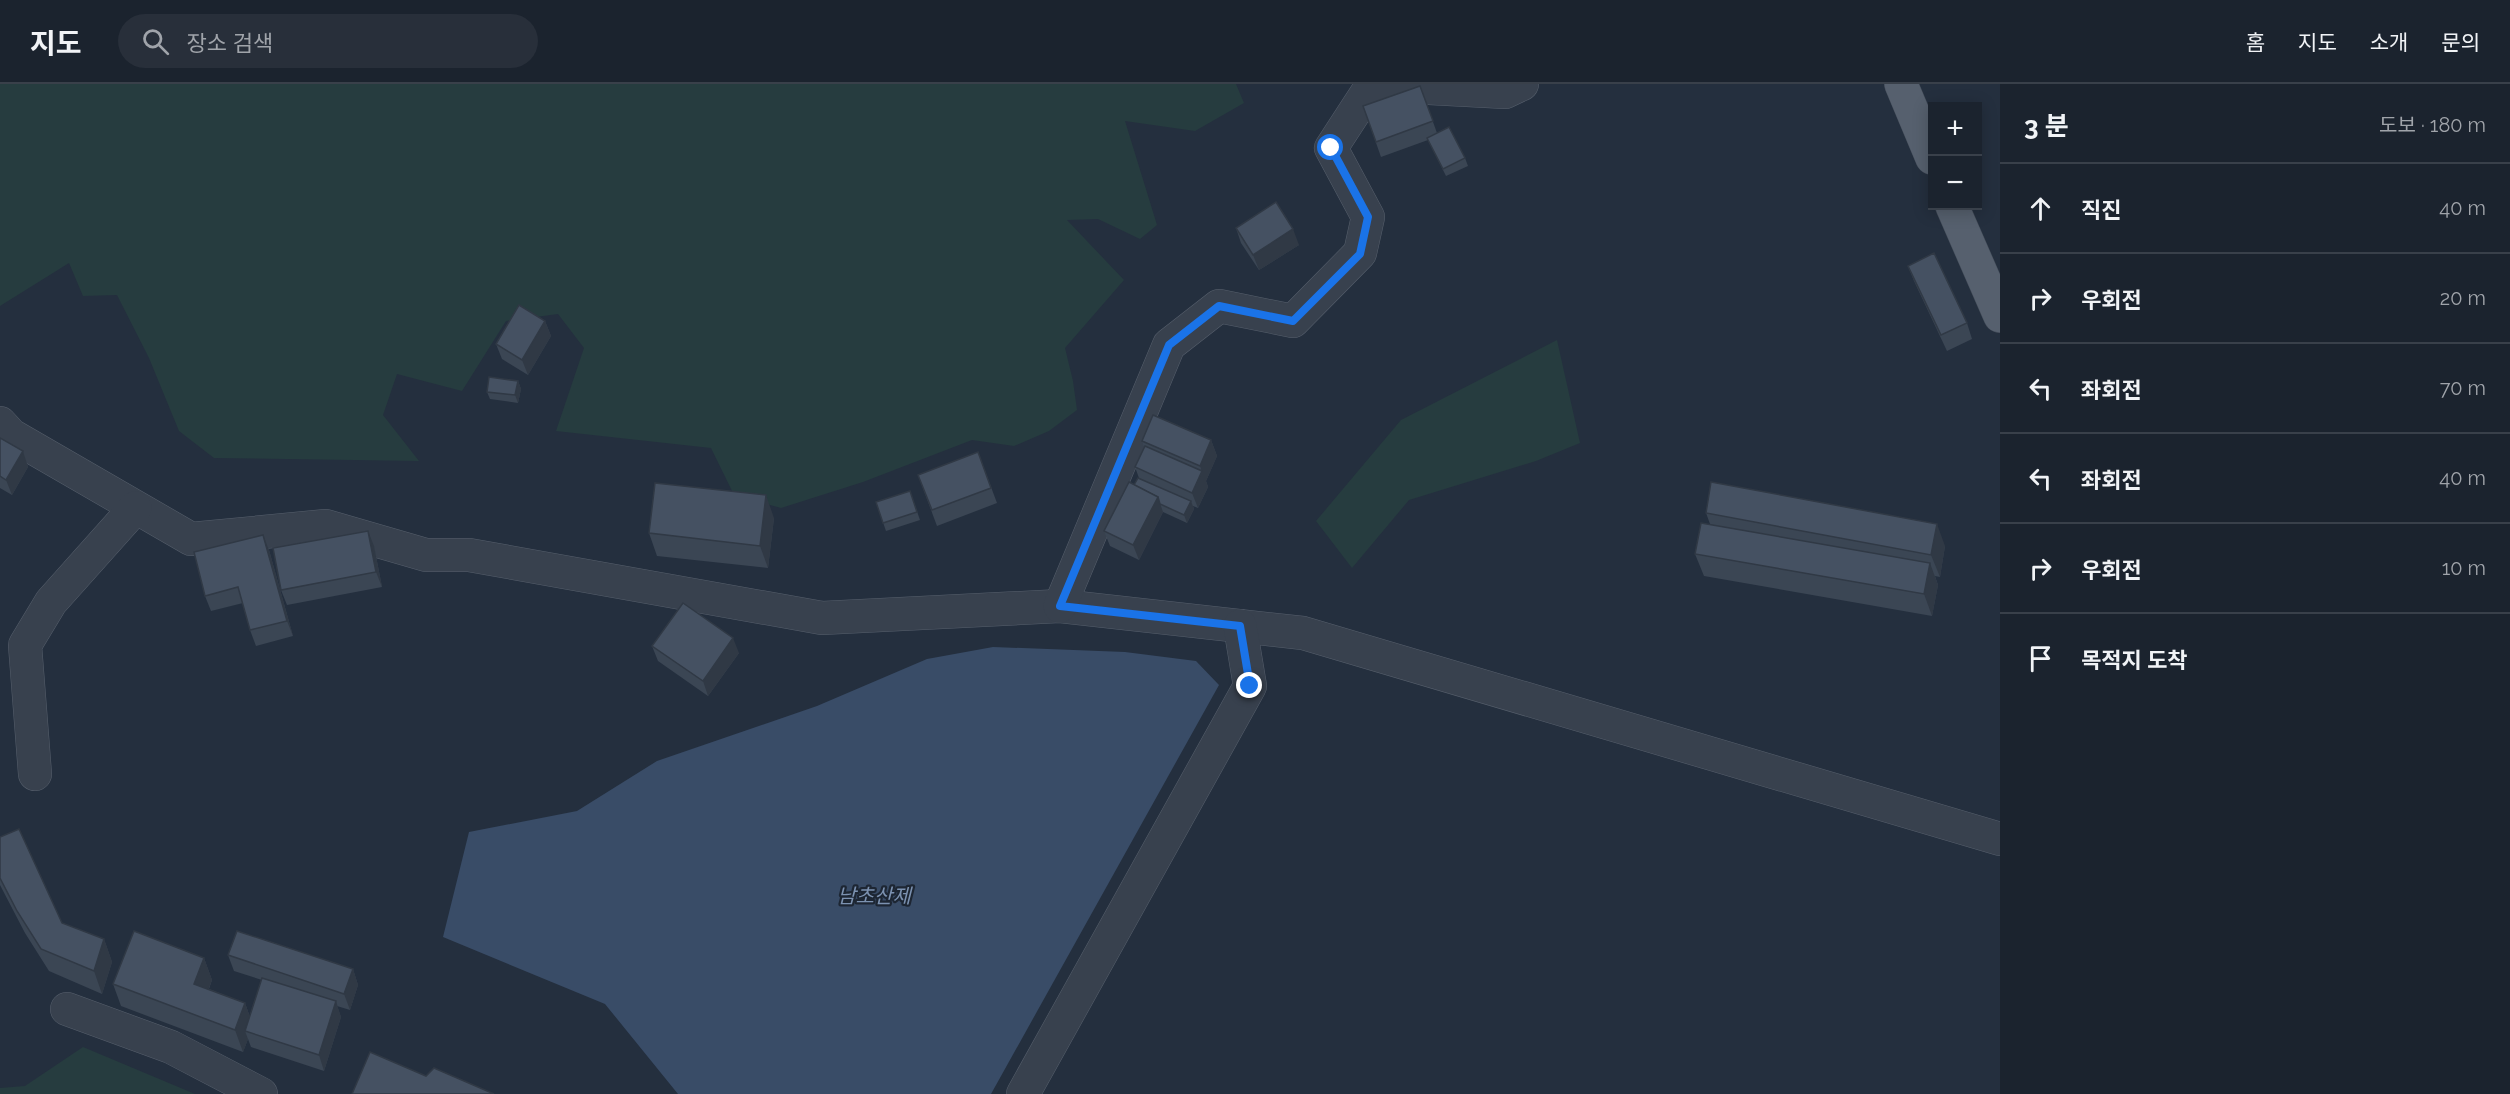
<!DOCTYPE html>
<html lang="ko">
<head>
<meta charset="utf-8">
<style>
  :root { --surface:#1b232e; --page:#282f3a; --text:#f1f3f6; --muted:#a0a4aa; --line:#39404a }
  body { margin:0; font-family:Raleway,"Noto Sans KR",sans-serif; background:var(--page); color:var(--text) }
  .controls { position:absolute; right:18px; top:18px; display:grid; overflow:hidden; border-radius:0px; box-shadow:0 3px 15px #0003 }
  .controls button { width:54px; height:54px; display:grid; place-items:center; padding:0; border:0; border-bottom:2px solid var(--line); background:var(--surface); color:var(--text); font:30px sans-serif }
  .stop { position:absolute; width:18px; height:18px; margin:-14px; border:4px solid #1a73e8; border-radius:50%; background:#fff }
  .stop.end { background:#1a73e8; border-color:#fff; box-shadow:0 2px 6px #0008 }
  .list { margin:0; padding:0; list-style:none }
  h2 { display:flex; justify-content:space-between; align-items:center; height:78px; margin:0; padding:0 24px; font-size:26px }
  h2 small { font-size:20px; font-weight:400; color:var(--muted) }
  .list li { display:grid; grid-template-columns:39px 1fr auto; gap:18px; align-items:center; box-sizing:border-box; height:90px; padding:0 24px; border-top:2px solid var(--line) }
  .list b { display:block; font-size:22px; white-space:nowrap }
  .list em { font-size:20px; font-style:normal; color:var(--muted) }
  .icon { flex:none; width:33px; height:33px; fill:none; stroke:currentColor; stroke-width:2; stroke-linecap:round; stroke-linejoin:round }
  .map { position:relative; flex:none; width:2000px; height:1010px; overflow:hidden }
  header { display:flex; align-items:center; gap:36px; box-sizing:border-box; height:84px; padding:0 30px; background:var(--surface); border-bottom:2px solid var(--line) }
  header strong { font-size:28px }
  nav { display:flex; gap:33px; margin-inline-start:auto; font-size:21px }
  .search { width:420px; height:54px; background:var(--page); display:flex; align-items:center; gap:15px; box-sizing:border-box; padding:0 21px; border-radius:33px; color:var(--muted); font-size:22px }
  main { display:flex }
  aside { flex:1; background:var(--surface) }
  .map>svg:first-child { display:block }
  .green { fill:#263c3f }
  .water { fill:#394c67 }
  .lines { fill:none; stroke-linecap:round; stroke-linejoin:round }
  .minor-casing { stroke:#565f6c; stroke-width:34 }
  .major-casing { stroke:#414a57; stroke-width:34 }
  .minor { stroke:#38414e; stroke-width:33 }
  .major { stroke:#56606e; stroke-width:33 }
  .wall { fill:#3b4654 }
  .shaded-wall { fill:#303945 }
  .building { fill:#455162; stroke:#303945; stroke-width:1.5 }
  .route { stroke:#1a73e8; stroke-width:8 }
  .labels { text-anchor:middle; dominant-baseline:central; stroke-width:4.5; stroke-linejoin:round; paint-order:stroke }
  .water-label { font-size:20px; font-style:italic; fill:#7c92b1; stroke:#1d2633 }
</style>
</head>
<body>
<header>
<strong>지도</strong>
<div class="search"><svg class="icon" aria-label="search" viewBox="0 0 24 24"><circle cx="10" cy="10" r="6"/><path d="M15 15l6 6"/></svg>장소 검색</div>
<nav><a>홈</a><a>지도</a><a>소개</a><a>문의</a></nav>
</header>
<main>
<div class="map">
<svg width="2000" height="1010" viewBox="0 0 2000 1010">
  <rect width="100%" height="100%" fill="#242f3e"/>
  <!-- green -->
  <g class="green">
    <path d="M 0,0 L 1236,0 L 1244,19 L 1195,47 L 1125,37 L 1157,141 L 1140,155 L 1098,135 L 1067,136 L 1124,196 L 1065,264 L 1073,297 L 1077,326 L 1049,347 L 1014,362 L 972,356 L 863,398 L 781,424 L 734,411 L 711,364 L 556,347 L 584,264 L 558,230 L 506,237 L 462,307 L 397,290 L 383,331 L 419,377 L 214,374 L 179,347 L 149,274 L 117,211 L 83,212 L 69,179 L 0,222 Z"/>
    <path d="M 1557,256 L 1580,359 L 1536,377 L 1409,416 L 1352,484 L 1316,437 L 1401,336 Z"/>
    <path d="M 83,963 L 195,1010 L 0,1010 L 0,1004 L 25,1002 Z"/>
  </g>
  <!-- water -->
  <path class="water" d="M 993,563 L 1125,568 L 1196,577 L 1219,601 L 991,1010 L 678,1010 L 605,920 L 443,853 L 469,748 L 577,727 L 657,677 L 817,622 L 927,575 Z"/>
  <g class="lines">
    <defs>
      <g id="minor">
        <path d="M 0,339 L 11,351 L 191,455 L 326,442 L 426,471 L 469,471 L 822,534 L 1060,522 L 1303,549 L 2000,755"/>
        <path d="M 1060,522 L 1169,261 L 1219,222 L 1293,237 L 1360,169 L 1368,133 L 1331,64 L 1372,1 L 1505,8 L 1522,0"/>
        <path d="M 35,690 L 25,561 L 51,518 L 135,424"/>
        <path d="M 67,925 L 171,963 L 261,1010"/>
        <path d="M 1023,1010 L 1250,602 L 1240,542"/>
      </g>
      <g id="major">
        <path d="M 1901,0 L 1932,74"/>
        <path d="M 1952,122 L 2000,232"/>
      </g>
    </defs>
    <!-- minor casing -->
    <use href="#minor" class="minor-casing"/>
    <!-- major casing -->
    <use href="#major" class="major-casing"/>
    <!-- minor -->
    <use href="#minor" class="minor"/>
    <!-- major -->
    <use href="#major" class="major"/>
  </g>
  <!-- wall -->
  <g class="wall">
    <path d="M 1420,2 L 1437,49 L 1465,74 L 1468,82 L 1446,92 L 1428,56 L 1381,73 L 1363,22 Z"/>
    <path d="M 1236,144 L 1299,161 L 1259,186 L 1241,159 Z"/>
    <path d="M 1908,182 L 1967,239 L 1972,255 L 1947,267 L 1914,197 Z"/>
    <path d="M 545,237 L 551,252 L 528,291 L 502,275 L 496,260 Z"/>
    <path d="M 518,297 L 521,305 L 518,319 L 490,315 L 487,308 Z"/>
    <path d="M 0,354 L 23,367 L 28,383 L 12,411 L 0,404 Z"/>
    <path d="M 1211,356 L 1217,372 L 1206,397 L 1208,403 L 1198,424 L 1193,422 L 1194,425 L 1187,439 L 1163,428 L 1139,476 L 1110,462 L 1104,447 L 1139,394 L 1135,383 L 1144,363 L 1142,357 Z"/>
    <path d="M 978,368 L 997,419 L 937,442 L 918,391 Z"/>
    <path d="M 910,407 L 920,436 L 886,447 L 876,418 Z"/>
    <path d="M 1706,429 L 1945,462 L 1940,493 L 1935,492 L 1938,501 L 1932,532 L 1704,492 L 1695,470 L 1710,440 Z"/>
    <path d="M 774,434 L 768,484 L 657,472 L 649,449 Z"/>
    <path d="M 263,451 L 269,466 L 293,552 L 256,562 L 250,546 L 243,519 L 211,527 L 205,512 Z"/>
    <path d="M 374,462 L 382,503 L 287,521 L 281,506 Z"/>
    <path d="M 652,562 L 739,569 L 708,612 L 658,577 Z"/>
    <path d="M 0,753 L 62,839 L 104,855 L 112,878 L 102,910 L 49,887 L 25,849 L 0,801 Z"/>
    <path d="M 228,871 L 353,885 L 358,901 L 350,926 L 337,922 L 341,933 L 324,987 L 251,963 L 248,955 L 243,968 L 121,922 L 113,900 L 204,874 L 212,896 L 209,905 L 245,919 L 250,933 L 262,896 L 234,887 Z"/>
  </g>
  <!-- shaded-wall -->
  <g class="shaded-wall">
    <path d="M 1293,145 L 1299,161 L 1259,186 L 1253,171 Z"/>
    <path d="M 545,237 L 551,252 L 528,291 L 522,276 Z"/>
    <path d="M 518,297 L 521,305 L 518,319 L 515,311 Z"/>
    <path d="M 1211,356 L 1217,372 L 1206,397 L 1208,403 L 1198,424 L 1192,409 L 1202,388 L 1200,382 Z"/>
    <path d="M 23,367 L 28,383 L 12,411 L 6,396 Z"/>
    <path d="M 766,411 L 774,434 L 768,484 L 760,462 Z"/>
    <path d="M 1158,413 L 1163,428 L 1139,476 L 1133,461 Z"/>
    <path d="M 1191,417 L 1194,425 L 1187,439 L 1184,431 Z"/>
    <path d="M 1937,440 L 1945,462 L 1940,493 L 1931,471 Z"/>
    <path d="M 368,447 L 374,462 L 382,503 L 376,488 Z"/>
    <path d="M 263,451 L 269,466 L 293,552 L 287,537 Z"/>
    <path d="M 1930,479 L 1938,501 L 1932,532 L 1924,510 Z"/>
    <path d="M 733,554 L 739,569 L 708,612 L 703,597 Z"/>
    <path d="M 104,855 L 112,878 L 102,910 L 94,887 Z"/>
    <path d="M 204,874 L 212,896 L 202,922 L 194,900 Z"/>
    <path d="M 353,885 L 358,901 L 350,926 L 344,910 Z"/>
    <path d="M 336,917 L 341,933 L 324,987 L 319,971 Z"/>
    <path d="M 245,919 L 253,942 L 245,947 L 248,955 L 243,968 L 235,946 Z"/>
  </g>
  <!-- building -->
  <g class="building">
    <path d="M 1420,2 L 1433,37 L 1376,58 L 1363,22 Z"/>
    <path d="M 1449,43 L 1465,74 L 1443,85 L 1427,54 Z"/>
    <path d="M 1276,118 L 1293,145 L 1253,171 L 1236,144 Z"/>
    <path d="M 1934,169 L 1967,239 L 1941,251 L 1908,182 Z"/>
    <path d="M 519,221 L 545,237 L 522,276 L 496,260 Z"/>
    <path d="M 489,293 L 518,297 L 515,311 L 487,308 Z"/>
    <path d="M 1153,331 L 1211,356 L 1200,382 L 1142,357 Z"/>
    <path d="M 0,354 L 23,367 L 6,396 L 0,392 Z"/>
    <path d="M 1145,362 L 1202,387 L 1192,409 L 1135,383 Z"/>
    <path d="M 978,368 L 991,404 L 932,426 L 918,391 Z"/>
    <path d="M 1138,394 L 1191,417 L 1184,431 L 1160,420 L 1158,413 L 1134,401 Z"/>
    <path d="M 1129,398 L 1158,413 L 1133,461 L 1104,447 Z"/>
    <path d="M 1711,398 L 1937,440 L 1931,471 L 1706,429 Z"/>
    <path d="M 655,399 L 766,411 L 760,462 L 649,449 Z"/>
    <path d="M 910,407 L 917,428 L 883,439 L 876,418 Z"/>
    <path d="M 1701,439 L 1930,479 L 1924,510 L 1695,470 Z"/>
    <path d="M 368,447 L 376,488 L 281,506 L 273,464 Z"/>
    <path d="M 263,451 L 287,537 L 250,546 L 238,503 L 205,512 L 194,468 Z"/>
    <path d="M 683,519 L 733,554 L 703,597 L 652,562 Z"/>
    <path d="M 19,745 L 62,839 L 104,855 L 94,887 L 41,865 L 17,827 L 0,794 L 0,753 Z"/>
    <path d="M 134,847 L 204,874 L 194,900 L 245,919 L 235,946 L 113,900 Z"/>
    <path d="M 237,847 L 353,885 L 344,910 L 228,871 Z"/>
    <path d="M 262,894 L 336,917 L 319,971 L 245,947 Z"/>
    <path d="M 370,968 L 426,992 L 434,984 L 494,1010 L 352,1010 Z"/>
  </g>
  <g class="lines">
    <!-- route -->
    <path class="route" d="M 1250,602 L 1240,542 L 1060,522 L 1169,261 L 1219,222 L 1293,237 L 1360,170 L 1368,133 L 1331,64"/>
  </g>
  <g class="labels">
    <!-- water labels -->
    <g class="water-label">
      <text x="874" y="812">남초산제</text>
    </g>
  </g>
</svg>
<div class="controls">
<button>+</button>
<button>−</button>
</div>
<div class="stop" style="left:1331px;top:64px"></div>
<div class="stop end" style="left:1250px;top:602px"></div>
</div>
<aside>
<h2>3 분<small>도보 · 180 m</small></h2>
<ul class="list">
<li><svg class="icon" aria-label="ahead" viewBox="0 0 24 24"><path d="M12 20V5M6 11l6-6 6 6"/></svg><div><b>직진</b></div><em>40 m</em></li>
<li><svg class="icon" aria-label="right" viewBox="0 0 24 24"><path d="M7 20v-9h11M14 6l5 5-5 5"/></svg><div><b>우회전</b></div><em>20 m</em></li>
<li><svg class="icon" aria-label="left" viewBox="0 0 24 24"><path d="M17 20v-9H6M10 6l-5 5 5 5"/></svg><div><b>좌회전</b></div><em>70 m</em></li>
<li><svg class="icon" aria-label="left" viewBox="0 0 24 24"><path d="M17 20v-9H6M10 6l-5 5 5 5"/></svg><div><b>좌회전</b></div><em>40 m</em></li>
<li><svg class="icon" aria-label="right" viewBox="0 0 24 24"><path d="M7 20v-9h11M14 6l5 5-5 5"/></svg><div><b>우회전</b></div><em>10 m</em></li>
<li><svg class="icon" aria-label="arrive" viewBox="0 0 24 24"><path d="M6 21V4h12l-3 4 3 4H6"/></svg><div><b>목적지 도착</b></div></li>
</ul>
</aside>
</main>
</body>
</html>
